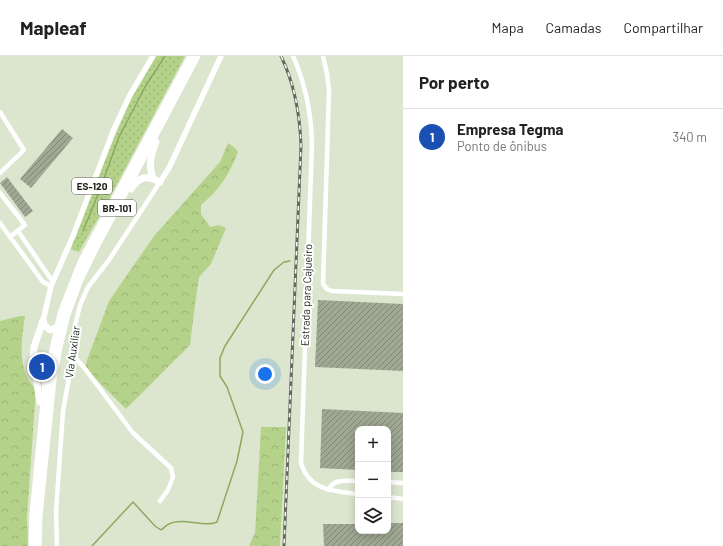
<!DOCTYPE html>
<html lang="pt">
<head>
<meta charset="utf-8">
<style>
  :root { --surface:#fff; --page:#f6f6f6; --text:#222; --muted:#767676; --line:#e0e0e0; --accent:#2563eb }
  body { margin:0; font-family:Barlow,sans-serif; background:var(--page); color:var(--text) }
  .controls { position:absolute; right:12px; bottom:12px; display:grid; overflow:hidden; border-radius:8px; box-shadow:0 2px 10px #0003 }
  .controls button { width:36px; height:36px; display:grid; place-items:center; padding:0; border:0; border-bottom:1px solid var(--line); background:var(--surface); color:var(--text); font:20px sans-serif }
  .you { position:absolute; left:265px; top:318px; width:14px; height:14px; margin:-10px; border:3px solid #fff; border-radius:50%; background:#1a73e8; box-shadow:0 0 0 6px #1a73e833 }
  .badge { display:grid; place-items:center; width:26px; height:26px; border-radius:50%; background:var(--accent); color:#fff; font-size:13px; font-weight:700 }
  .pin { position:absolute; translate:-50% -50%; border:2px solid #fff; box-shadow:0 1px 4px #0006 }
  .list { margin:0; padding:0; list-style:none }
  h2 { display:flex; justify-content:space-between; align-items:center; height:52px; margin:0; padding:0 16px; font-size:17px }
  h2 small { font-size:13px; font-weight:400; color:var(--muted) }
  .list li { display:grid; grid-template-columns:26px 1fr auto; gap:12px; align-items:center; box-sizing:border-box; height:56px; padding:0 16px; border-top:1px solid var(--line) }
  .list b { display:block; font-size:15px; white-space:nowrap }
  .list p { margin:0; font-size:13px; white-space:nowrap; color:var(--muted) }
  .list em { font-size:13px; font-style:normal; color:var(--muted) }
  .icon { flex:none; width:22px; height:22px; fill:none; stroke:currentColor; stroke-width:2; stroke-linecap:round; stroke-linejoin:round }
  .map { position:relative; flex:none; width:403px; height:490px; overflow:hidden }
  header { display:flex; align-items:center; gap:24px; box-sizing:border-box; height:56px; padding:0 20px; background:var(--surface); border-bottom:1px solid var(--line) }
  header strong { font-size:19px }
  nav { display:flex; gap:22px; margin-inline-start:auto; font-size:14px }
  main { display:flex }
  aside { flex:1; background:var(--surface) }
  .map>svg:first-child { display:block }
  .grass { fill:url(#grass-dots) }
  .forest { fill:url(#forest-crowns) }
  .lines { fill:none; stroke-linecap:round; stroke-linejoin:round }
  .stream { stroke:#8da95e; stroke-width:1.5 }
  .building { fill:url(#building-hatch) }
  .minor { stroke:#fff; stroke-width:4.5 }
  .major { stroke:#fff; stroke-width:5.5 }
  .highway { stroke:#fff; stroke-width:7 }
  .rail-casing { stroke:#63695b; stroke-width:3 }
  .rail { stroke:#fff; stroke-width:1.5; stroke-dasharray:4.5; stroke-linecap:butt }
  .labels { text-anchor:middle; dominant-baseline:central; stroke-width:4; stroke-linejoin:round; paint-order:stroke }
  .shield { fill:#fff; stroke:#5f625c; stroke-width:1 }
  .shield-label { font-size:10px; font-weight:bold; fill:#1b1e16 }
  .street-label { font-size:11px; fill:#1b1e16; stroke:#fff }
</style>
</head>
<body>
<header>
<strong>Mapleaf</strong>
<nav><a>Mapa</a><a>Camadas</a><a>Compartilhar</a></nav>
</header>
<main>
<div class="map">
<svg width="403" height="490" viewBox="0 0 403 490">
  <defs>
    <pattern id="grass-dots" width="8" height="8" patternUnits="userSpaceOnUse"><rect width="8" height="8" fill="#b5d28a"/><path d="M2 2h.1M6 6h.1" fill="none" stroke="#9bb476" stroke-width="1.8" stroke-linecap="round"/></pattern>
    <pattern id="forest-crowns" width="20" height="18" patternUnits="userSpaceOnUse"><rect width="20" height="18" fill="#b5d28a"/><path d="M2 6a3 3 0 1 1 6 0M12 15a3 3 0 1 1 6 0" fill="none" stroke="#9bb476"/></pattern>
    <pattern id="building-hatch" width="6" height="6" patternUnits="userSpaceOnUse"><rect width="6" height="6" fill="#9fa893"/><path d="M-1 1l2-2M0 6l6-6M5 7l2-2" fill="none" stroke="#818877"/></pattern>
  </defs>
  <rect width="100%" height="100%" fill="#dce6cf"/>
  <!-- grass -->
  <path class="grass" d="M 155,0 L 185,0 L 108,145 L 79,196 L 71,193 L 75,175 L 131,42 Z"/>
  <!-- forest -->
  <g class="forest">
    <path d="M 228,87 L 235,92 L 238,96 C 229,119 220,133 201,149 L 201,158 L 210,171 L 219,169 L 226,172 L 211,208 L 199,221 L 194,256 L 190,289 L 126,353 L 86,313 L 86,307 L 109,245 L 154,180 L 220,106 Z"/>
    <path d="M 20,260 L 25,260 C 22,281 18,303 28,323 C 30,327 34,330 36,333 L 27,461 L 28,490 L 0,490 L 0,265 Z"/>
    <path d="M 261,371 L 286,371 L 280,490 L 249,490 L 255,477 Z"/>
  </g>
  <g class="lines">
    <!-- stream -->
    <g class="stream">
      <path d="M 83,175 L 99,136 L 119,81 L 145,31 L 165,0"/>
      <path d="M 92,490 L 133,446 L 155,470 L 161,474 C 164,472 166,469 169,468 C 183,461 206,472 217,466 L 237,405 L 243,376 L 227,331 L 220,320 L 220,302 L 225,290 L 274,214 L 284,206 L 290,205"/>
    </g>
  </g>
  <!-- building -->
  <g class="building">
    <path d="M 62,73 L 73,82 L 31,132 L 20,123 Z"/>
    <path d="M 7,121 L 33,155 L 25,161 L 0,127 Z"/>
    <path d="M 318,244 L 403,248 L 403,315 L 315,311 Z"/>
    <path d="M 322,353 L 403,357 L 403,416 L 388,416 L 388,373 L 358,373 L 358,414 L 320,412 Z"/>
    <path d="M 388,467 L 403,467 L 403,490 L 324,490 L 323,468 L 358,468 L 358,475 L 388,475 Z"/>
  </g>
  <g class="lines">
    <!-- minor -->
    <g class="minor">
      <path d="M 293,0 C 305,27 311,56 312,86 L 301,407 C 309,435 334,435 358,438"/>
      <path d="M 323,0 L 327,18 L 329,35 L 323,228 L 327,233 L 332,235 L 403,238"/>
      <path d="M 0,56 L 24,94 L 0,117"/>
      <path d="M 0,137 L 25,169 L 10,181"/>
      <path d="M 0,167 L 43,226 L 51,230"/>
      <path d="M 18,175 L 53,226"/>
      <path d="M 72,298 L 86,314 L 133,377 L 171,412 L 173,421 L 168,434 L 160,445"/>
      <path d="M 388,426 L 403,427"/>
      <path d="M 328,434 C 335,422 346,425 358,425"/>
      <path d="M 388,441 L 403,443"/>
      <path d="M 57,490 L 56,456 L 63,355 L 70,316 L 75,270 L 80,249 L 88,231 L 109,204 L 160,126"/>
    </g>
    <!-- major -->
    <g class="major">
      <path d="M 160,126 L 169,112 L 221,0"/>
      <path d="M 43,265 L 51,230 L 73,180 L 114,73 L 130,39 L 153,0"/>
    </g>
    <!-- highway -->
    <g class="highway">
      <path d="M 153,122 C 148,109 151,99 156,86"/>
      <path d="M 131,133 C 139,120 147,119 160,126"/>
      <path d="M 43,265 L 45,270 L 50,274 L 58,271"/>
      <path d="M 40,346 L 33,304 L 34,291 L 43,265"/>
      <path d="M 32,490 L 33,457 L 46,325 L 61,257 L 81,206 L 191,0"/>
      <path d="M 38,490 L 39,460 L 53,324 L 59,291 L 67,259 L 79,226 L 96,191 L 197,0"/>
    </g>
    <defs>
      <path id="rail" d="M 281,0 C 295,29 300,59 301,90 L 284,490"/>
    </defs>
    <!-- rail casing -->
    <use href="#rail" class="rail-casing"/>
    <!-- rail -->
    <use href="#rail" class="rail"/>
  </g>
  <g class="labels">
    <!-- shield labels -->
    <g class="shield">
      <rect x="72" y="122" width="40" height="16" rx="3"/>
      <rect x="98" y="144" width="38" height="16" rx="3"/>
    </g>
    <g class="shield-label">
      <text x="92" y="130">ES-120</text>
      <text x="117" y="152">BR-101</text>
    </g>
    <!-- street labels -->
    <g class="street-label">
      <text transform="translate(306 239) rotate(-88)">Estrada para Cajueiro</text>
      <text transform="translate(72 296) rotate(-82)">Via Auxiliar</text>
    </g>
  </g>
</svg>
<div class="controls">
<button>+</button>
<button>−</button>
<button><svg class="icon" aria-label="layers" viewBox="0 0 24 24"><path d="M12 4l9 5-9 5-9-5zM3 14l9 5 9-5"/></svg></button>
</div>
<div class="you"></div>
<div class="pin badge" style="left:42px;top:311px;background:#1a4fb4">1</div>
</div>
<aside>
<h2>Por perto<small></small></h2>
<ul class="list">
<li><span class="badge" style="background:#1a4fb4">1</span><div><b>Empresa Tegma</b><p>Ponto de ônibus</p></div><em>340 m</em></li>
</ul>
</aside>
</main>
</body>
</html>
